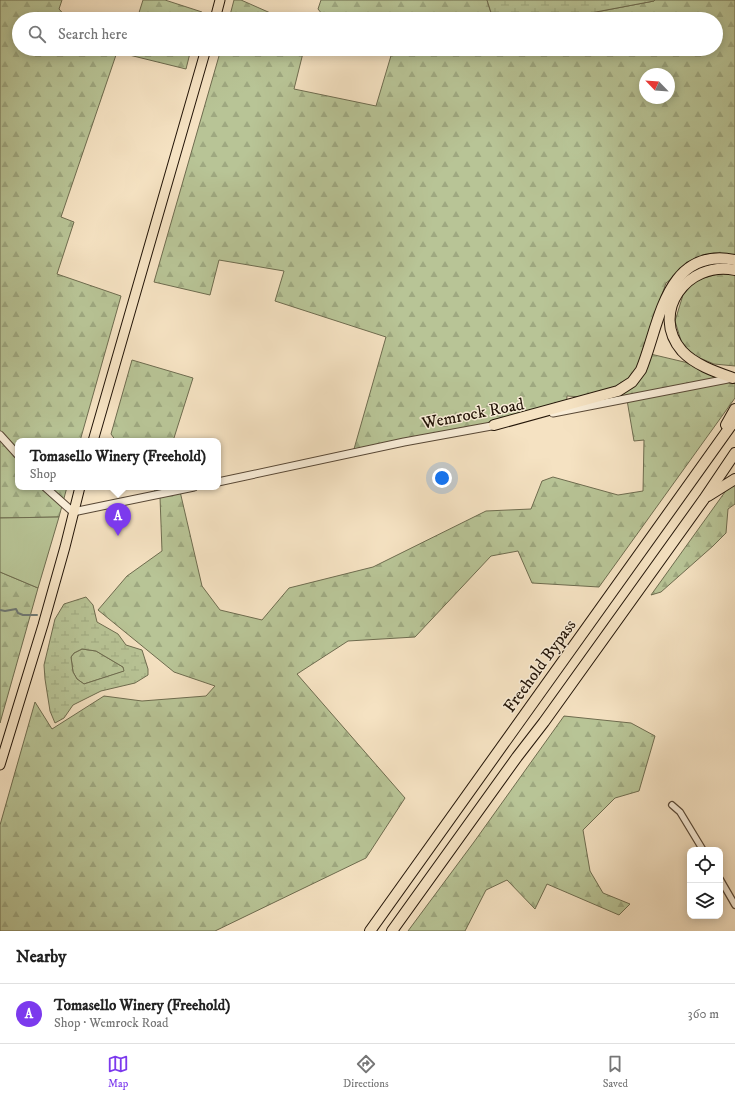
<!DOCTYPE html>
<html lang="en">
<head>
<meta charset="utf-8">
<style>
  :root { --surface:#fff; --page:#f2f2f2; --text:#222; --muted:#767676; --line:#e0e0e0; --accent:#7c3aed }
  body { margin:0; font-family:"IM FELL DW Pica",serif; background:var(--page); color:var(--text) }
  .controls { position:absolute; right:12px; bottom:12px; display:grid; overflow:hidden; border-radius:8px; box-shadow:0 2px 10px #0003 }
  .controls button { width:36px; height:36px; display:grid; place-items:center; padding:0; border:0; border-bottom:1px solid var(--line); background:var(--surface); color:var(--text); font:20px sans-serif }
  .compass { position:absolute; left:639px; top:68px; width:36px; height:36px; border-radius:50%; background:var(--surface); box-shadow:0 2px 10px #0003; rotate:295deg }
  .you { position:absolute; left:442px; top:478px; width:14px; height:14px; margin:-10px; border:3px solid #fff; border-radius:50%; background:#1a73e8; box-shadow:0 0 0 6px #1a73e833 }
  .badge { display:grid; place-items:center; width:26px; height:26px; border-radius:50%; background:var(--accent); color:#fff; font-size:13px; font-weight:700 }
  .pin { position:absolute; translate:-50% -33px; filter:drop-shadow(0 1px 2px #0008) }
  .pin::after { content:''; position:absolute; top:21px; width:14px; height:12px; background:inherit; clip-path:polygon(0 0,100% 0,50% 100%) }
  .popup { position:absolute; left:15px; top:438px; width:206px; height:52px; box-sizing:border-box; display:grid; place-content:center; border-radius:8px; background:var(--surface); filter:drop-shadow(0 1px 3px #0005); font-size:13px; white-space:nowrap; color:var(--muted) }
  .popup b { font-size:15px; color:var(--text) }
  .popup::after { content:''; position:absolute; left:50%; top:100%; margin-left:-8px; border:8px solid transparent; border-top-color:var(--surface) }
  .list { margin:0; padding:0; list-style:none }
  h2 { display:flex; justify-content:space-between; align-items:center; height:52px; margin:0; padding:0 16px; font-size:17px }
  h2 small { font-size:13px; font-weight:400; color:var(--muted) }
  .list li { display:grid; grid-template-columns:26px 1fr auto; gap:12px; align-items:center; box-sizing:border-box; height:60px; padding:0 16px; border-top:1px solid var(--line) }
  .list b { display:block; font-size:15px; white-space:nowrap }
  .list p { margin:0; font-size:13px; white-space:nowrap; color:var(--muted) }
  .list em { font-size:13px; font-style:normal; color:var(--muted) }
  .icon { flex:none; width:22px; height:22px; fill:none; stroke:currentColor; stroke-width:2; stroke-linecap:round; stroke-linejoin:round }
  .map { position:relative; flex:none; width:735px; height:931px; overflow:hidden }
  .search { position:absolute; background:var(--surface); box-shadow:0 2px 10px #0003; left:12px; right:12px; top:12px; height:44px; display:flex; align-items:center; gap:10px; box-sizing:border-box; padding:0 14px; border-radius:22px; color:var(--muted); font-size:15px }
  .sheet { height:112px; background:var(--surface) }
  nav { display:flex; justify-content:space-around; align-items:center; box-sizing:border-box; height:56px; border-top:1px solid var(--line); background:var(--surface); font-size:11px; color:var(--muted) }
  nav a { display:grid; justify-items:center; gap:2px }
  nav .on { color:var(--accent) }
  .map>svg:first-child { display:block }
  .forest { fill:url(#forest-firs); stroke:#6e6c4f; fill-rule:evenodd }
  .wetland { fill:url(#wetland-marsh); stroke:#6e6c4f; fill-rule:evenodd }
  .green { fill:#b8c496; stroke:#6e6c4f }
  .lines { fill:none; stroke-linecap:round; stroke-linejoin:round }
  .stream { stroke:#6f7975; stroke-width:2 }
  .minor-casing { stroke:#584836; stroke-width:8 }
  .tertiary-casing { stroke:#584836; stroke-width:9 }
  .primary-casing { stroke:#231508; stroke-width:11 }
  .motorway-casing { stroke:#231508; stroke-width:12 }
  .minor { stroke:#f8ecd7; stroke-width:5.5 }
  .tertiary { stroke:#f8ecd7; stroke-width:7 }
  .primary { stroke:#f5e2c2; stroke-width:9 }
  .motorway { stroke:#f5e2c2; stroke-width:10 }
  .labels { text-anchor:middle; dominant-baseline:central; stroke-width:3; stroke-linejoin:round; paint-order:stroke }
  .street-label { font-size:17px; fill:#231508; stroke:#f8ecd7 }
</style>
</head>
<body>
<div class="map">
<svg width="735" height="931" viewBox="0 0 735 931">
  <defs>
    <pattern id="forest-firs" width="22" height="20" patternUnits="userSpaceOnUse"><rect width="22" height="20" fill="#b8c496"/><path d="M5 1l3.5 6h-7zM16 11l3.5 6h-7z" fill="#9ea880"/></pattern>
    <pattern id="wetland-marsh" width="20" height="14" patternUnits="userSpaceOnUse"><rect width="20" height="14" fill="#b8c496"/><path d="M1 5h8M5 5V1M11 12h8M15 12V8" fill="none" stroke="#9ea880"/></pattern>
  </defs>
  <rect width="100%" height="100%" fill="#f5e2c2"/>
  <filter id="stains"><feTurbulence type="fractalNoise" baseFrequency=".005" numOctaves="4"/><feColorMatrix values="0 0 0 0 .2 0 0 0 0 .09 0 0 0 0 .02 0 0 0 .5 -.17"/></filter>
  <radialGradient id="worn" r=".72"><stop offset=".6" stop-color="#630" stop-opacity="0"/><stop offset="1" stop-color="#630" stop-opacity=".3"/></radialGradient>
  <!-- forest -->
  <g class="forest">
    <path d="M 0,0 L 62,0 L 59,9 L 68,19 L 19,19 L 19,49 L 191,49 L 186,69 L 117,52 L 61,217 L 74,222 L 57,274 L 121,296 L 80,441 L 18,441 L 18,487 L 67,487 L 59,517 L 0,518 Z"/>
    <path d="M 143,0 L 165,0 L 202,12 L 200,19 L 137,19 Z"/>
    <path d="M 234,0 L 241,0 L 284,19 L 229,19 Z"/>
    <path d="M 321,0 L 487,0 L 493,19 L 326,19 L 318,9 Z"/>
    <path d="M 655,0 L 735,0 L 735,260 L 698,257 L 666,283 L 642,352 L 735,374 L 735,398 L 599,587 L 532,583 L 518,551 L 491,556 L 415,637 L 348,641 L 297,674 L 405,798 L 366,858 L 215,931 L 0,931 L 0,825 L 35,702 L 52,729 L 104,696 L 142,701 L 206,696 L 215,686 L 174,672 L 98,610 L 127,576 L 162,551 L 160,497 L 152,487 L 179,487 L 202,586 L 220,610 L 262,620 L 289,588 L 373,567 L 486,511 L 531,509 L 542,481 L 553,477 L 618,495 L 643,491 L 644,440 L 634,441 L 627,400 L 567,396 L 566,411 L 352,456 L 386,337 L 275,301 L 284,271 L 219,260 L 210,295 L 154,282 L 221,49 L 304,49 L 294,89 L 376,106 L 393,49 L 716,49 L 716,19 L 559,19 L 654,1 ZM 645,74 L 669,74 L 669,98 L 645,98 Z"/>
    <path d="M 723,272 L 735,275 L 735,366 L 714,364 L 695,356 L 682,344 L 675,321 L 683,295 L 695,281 Z"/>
    <path d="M 132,360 L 193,378 L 173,441 L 116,441 L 111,434 Z"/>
    <path d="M 735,478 L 735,504 L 728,509 L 726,533 L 713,546 L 661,592 L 651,595 Z"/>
    <path d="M 0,572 L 38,588 L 0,723 Z"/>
    <path d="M 82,649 L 96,651 L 123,667 L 125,671 L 84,684 L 77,679 L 73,672 L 71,657 L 74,653 Z"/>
    <path d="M 564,716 L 631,723 L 655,736 L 639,791 L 615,798 L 583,830 L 590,871 L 603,893 L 630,904 L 619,915 L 547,884 L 535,909 L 507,880 L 486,890 L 465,931 L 408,931 L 474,842 Z"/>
  </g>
  <!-- wetland -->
  <g class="wetland">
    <path d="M 487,0 L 655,0 L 654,1 L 559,19 L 493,19 Z"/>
    <path d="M 86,597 L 93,605 L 97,622 L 118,634 L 126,645 L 142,650 L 148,669 L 148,675 L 135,683 L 101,691 L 73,705 L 64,718 L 55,723 L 50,711 L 45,679 L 44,665 L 55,619 L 64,604 ZM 82,649 L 96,651 L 123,667 L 124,671 L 84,684 L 77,679 L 73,672 L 71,657 L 74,653 Z"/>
  </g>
  <!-- green -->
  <path class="green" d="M 59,517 L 38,588 L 0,572 L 0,518 Z"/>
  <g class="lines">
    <!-- stream -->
    <path class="stream" d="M 0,610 L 5,611 L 16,609 L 18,613 L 23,615 L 37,615"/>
    <defs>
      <g id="minor">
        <path d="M 672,805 L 680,812 L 703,850"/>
        <path d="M 720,879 L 735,905"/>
      </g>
      <g id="tertiary">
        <path d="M 553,413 L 733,378"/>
        <path d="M 0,435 L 18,455"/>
        <path d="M 218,482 L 404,442 L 497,425"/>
        <path d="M 45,487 L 73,512 L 194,487"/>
      </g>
      <g id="primary">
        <path d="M 215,19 L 220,0"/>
        <path d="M 93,441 L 206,49"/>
        <path d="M 0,765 L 43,625 L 65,547 L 80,487"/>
      </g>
      <g id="motorway">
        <path d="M 733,378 C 716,372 695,365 682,351 C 649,313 687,260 735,270"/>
        <path d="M 494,425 L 618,391 L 632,382 L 641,370 C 660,324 665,246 735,260"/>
        <path d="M 726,425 L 735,409"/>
        <path d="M 708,496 L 735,479"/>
        <path d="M 370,931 L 735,420"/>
        <path d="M 392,931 L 517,757 L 544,722 L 704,499 L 735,453"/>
      </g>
    </defs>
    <!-- minor casing -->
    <use href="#minor" class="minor-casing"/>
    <!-- tertiary casing -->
    <use href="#tertiary" class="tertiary-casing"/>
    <!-- primary casing -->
    <use href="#primary" class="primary-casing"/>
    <!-- motorway casing -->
    <use href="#motorway" class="motorway-casing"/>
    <!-- minor -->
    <use href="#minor" class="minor"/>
    <!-- tertiary -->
    <use href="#tertiary" class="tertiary"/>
    <!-- primary -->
    <use href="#primary" class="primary"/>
    <!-- motorway -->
    <use href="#motorway" class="motorway"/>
  </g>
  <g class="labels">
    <!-- street labels -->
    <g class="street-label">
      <text transform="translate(473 414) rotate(-11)">Wemrock Road</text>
      <text transform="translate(540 666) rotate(-54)">Freehold Bypass</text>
    </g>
  </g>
  <rect width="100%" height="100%" filter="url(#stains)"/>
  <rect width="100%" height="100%" fill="url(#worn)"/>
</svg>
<div class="controls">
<button><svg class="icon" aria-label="locate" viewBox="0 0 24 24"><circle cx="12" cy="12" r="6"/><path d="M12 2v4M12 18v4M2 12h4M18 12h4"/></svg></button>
<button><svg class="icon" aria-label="layers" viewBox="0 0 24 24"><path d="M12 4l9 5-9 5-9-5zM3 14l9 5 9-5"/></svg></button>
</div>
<svg class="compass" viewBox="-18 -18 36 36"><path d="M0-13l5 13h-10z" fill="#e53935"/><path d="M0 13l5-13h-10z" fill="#767676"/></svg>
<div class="you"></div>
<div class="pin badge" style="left:118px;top:536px">A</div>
<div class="popup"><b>Tomasello Winery (Freehold)</b>Shop</div>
<div class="search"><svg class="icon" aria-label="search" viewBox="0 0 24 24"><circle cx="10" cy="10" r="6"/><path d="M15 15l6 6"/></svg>Search here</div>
</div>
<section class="sheet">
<h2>Nearby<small></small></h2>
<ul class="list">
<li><span class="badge">A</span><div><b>Tomasello Winery (Freehold)</b><p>Shop · Wemrock Road</p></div><em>360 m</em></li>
</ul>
</section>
<nav>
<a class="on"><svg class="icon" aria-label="map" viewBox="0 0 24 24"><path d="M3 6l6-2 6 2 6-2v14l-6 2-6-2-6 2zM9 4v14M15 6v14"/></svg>Map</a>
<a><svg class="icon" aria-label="directions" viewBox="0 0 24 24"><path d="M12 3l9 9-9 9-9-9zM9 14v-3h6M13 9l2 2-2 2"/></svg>Directions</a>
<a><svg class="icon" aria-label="saved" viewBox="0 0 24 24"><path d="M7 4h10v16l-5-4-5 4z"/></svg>Saved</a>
</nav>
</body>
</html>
